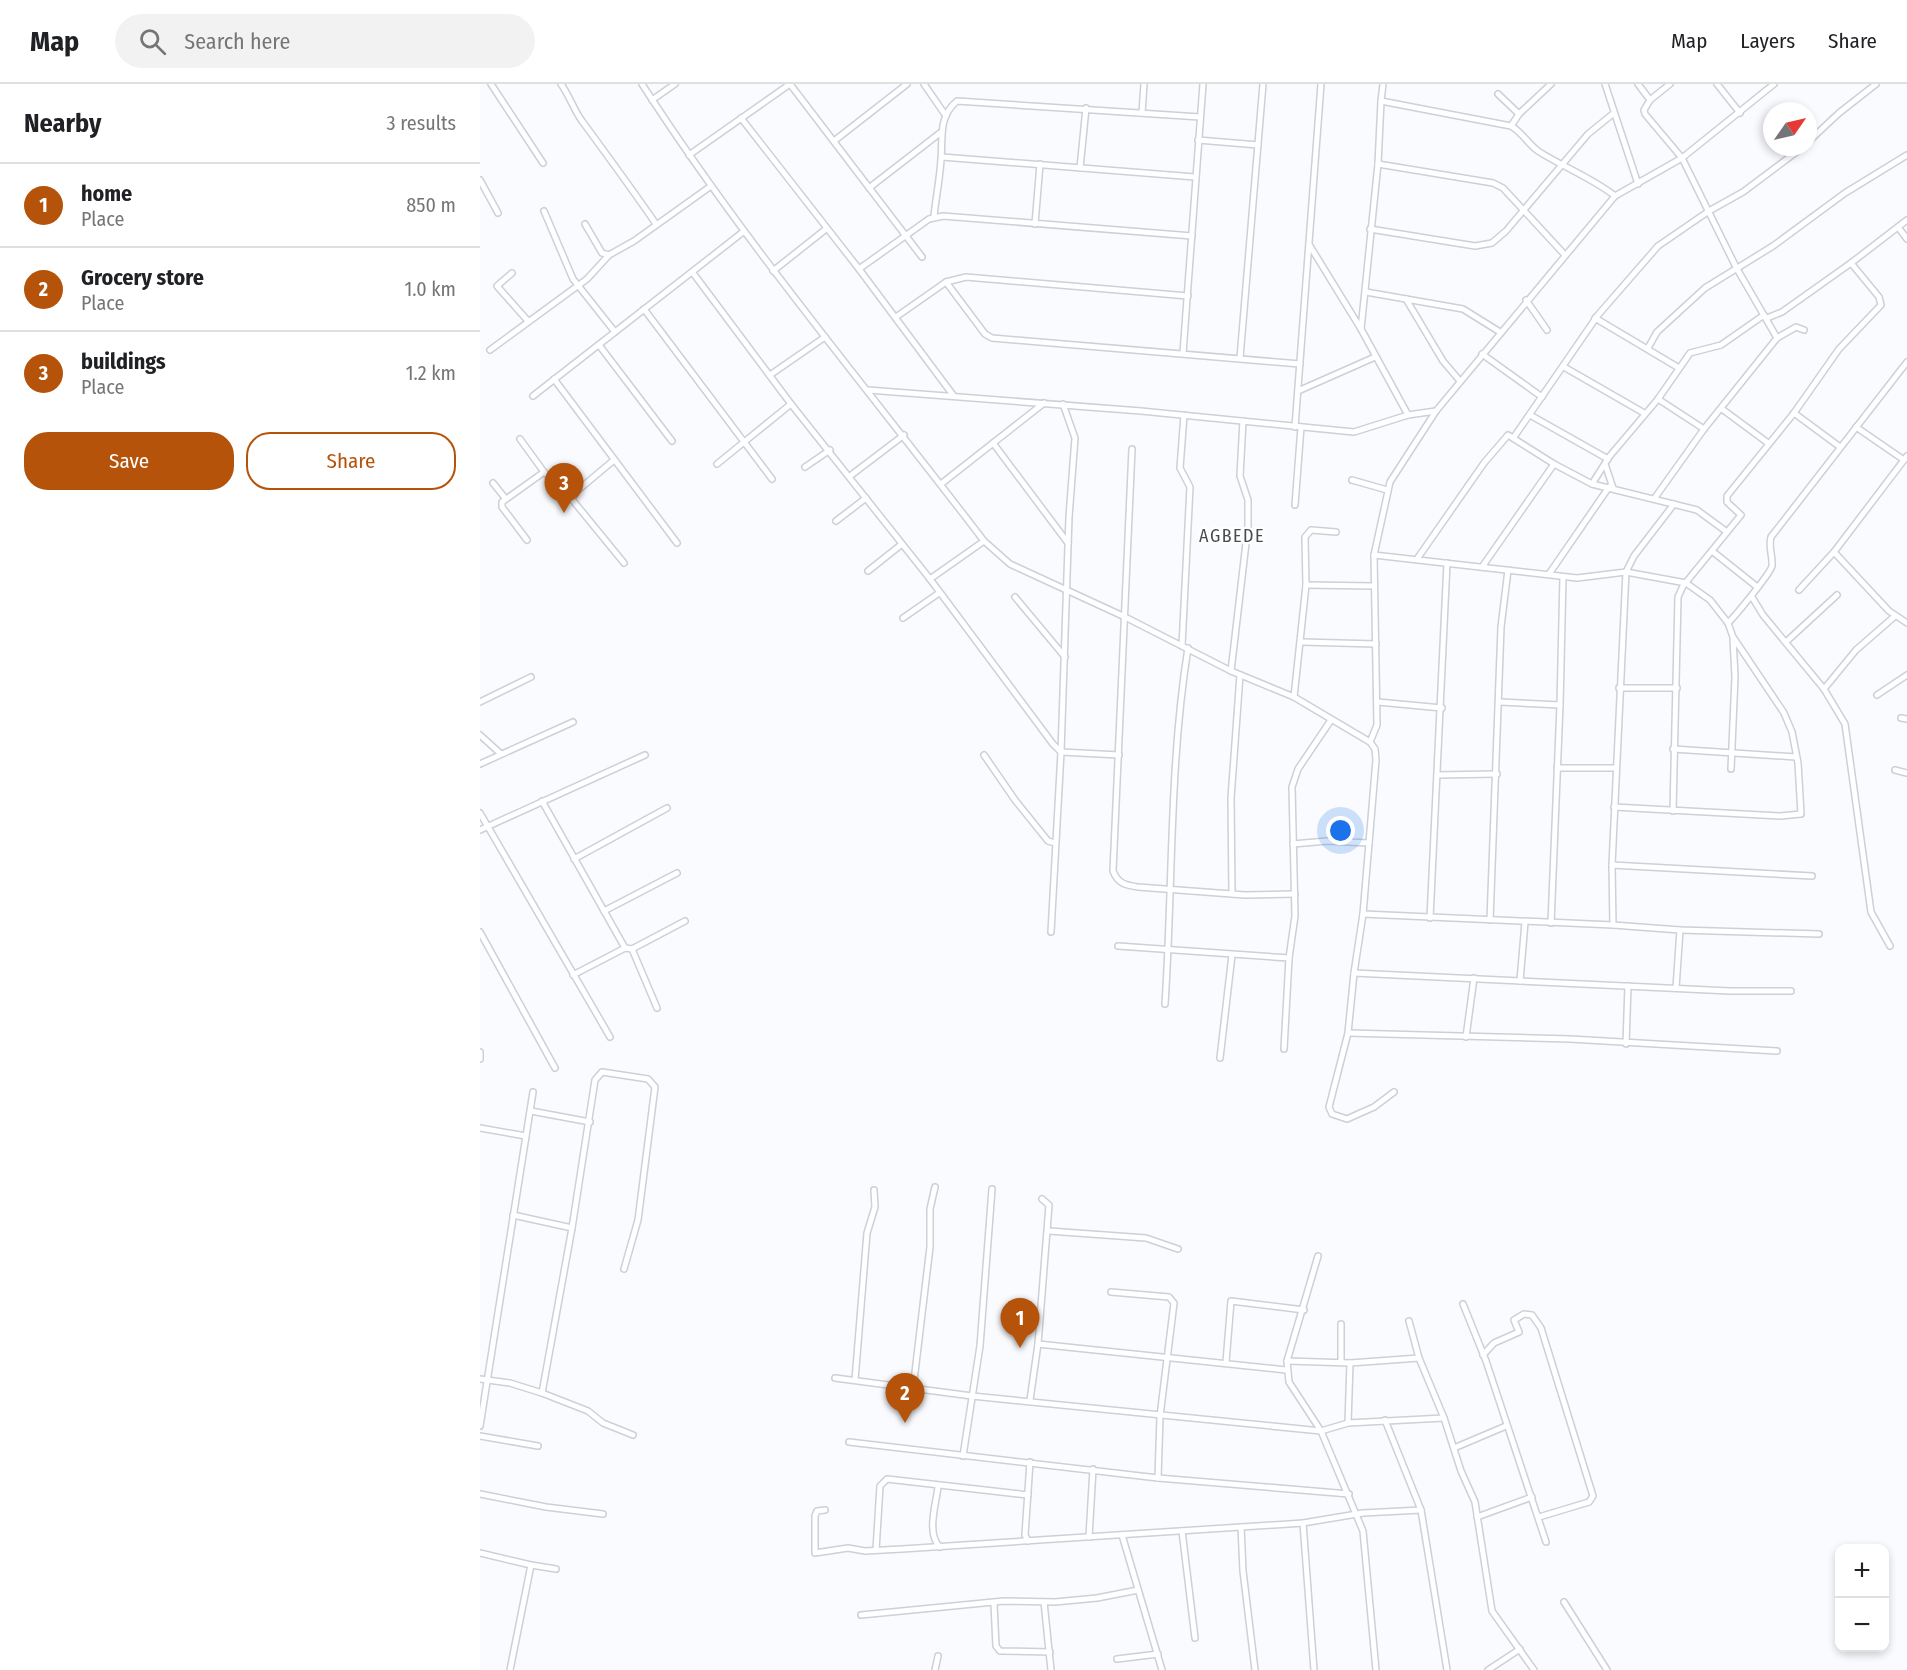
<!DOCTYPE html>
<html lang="en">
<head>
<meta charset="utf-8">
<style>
  :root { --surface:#fff; --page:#f2f2f2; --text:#202124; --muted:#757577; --line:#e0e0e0; --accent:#b45309 }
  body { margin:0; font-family:"Fira Sans Condensed",sans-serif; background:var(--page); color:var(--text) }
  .controls { position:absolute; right:18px; bottom:18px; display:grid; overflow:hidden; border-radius:12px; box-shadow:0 3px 9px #0003 }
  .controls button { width:54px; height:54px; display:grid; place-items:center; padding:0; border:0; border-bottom:2px solid var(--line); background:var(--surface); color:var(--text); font:30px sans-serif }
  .compass { position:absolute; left:1283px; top:18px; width:54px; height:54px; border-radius:50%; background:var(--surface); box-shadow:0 3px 9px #0003; rotate:56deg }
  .you { position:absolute; left:861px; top:747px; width:21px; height:21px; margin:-15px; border:4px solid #fff; border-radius:50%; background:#1a73e8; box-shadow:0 0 0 9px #1a73e833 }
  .badge { display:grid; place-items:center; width:39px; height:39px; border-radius:50%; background:var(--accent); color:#fff; font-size:20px; font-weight:700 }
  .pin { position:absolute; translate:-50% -50px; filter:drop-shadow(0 2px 3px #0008) }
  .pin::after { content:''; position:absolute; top:32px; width:21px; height:18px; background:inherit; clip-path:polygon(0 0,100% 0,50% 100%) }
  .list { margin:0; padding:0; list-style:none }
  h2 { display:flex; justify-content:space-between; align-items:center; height:78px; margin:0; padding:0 24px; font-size:26px }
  h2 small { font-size:20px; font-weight:400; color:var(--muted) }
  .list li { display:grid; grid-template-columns:39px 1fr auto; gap:18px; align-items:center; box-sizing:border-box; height:84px; padding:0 24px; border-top:2px solid var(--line) }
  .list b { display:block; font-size:22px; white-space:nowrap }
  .list p { margin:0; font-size:20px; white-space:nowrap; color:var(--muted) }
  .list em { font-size:20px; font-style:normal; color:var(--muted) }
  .actions { display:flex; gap:12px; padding:18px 24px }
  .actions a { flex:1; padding:14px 0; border:2px solid var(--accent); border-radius:24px; text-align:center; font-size:21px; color:var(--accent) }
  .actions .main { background:var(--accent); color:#fff }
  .icon { flex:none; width:33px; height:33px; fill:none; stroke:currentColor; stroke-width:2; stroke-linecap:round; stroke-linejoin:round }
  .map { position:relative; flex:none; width:1427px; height:1586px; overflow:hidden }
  header { display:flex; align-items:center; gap:36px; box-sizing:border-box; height:84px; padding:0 30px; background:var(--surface); border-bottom:2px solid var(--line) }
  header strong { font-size:28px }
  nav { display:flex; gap:33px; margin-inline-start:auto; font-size:21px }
  .search { width:420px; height:54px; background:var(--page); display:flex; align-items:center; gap:15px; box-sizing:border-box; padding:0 21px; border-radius:33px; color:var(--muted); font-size:22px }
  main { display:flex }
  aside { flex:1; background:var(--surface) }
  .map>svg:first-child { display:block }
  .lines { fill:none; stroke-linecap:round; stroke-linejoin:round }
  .minor-casing { stroke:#ccd0d8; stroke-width:8 }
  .minor { stroke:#fff; stroke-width:5 }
  .labels { text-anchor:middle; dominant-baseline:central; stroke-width:4.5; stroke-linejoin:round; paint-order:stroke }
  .quarter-label { font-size:18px; letter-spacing:1.5px; fill:#484b52; stroke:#fff }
</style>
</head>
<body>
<header>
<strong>Map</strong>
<div class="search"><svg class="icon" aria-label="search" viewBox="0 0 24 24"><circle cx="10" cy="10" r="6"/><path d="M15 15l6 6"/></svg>Search here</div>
<nav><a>Map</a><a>Layers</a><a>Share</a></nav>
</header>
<main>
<aside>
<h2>Nearby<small>3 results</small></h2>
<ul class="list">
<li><span class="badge">1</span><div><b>home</b><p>Place</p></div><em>850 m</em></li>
<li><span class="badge">2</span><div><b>Grocery store</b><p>Place</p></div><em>1.0 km</em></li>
<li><span class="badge">3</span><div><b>buildings</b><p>Place</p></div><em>1.2 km</em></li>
</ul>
<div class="actions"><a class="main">Save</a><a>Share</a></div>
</aside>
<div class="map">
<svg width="1427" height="1586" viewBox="0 0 1427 1586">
  <rect width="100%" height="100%" fill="#f9fbfe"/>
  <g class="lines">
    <defs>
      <g id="minor">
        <path d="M 11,0 L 63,79"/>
        <path d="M 81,0 C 89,11 95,28 102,37 C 127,71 152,105 176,140"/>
        <path d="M 162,0 C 265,160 389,306 504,457 L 530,480 L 645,533 L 751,587 L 814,613 L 890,658 L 895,665 L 896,676 L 883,830 L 874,889 L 868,949 L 849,1023 L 852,1030 L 867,1035 L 894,1023 L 914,1008"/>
        <path d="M 444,0 L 466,32"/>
        <path d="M 903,0 L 901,17 L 1031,42 C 1042,48 1048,60 1058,67 C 1083,83 1112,94 1135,112"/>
        <path d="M 1125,0 L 1158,100"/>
        <path d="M 1158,0 L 1170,16"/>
        <path d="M 1190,0 L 1170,16 L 1164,26 L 1165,30 L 1202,74 L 1256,183 L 1297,254"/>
        <path d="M 1237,0 L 1260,29"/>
        <path d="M 1018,10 L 1039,30"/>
        <path d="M 172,16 L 195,0"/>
        <path d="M 662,29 L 664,0"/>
        <path d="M 261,34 L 379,185 L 473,311"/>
        <path d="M 1031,42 L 1039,30 L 1071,0"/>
        <path d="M 718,56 L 778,61"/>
        <path d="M 354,57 L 427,0"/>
        <path d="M 1328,58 L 1359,29 L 1396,0"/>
        <path d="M 209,71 L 310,0 L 442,173"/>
        <path d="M 462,73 L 715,93"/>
        <path d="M 898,80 L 1013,99 L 1023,104 L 1084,170"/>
        <path d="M 600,84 L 606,24"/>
        <path d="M 0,96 L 18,129"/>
        <path d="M 389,104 L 460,49"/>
        <path d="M 64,127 L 93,195 L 135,248"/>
        <path d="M 454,132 C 456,113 460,94 461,75 C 463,53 458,33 477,17 L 720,33"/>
        <path d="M 105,140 L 122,169 L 129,171 L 154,157 L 231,102"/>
        <path d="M 555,140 L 560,80"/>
        <path d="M 1418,143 L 1427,155"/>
        <path d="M 890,145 L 995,162 L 1012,159 L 1026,147 L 1108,50 L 1134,29"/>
        <path d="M 830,162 L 881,245 L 928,331"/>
        <path d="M 379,185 L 449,135 L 463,132 L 712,152"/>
        <path d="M 293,187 L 346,145"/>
        <path d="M 32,189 L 17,202 L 48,237"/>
        <path d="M 213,189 L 311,320 L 450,495 L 573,660 L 581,668 L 639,671"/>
        <path d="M 466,198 L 505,250 L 512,254 L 820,280"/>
        <path d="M 886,208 L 983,225 L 1020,248"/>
        <path d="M 926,215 L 963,277 L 980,297"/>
        <path d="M 1046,216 L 1067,246"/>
        <path d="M 164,225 L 292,395"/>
        <path d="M 416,233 L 466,198 L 486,193 L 708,212"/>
        <path d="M 1115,234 L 1199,284"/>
        <path d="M 1287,234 L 1302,228 L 1371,179 L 1427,136"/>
        <path d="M 881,245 L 898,80 L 901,17"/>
        <path d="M 119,261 L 192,357"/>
        <path d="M 1168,264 L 1177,248 L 1225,204 L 1293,162 L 1365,109 L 1427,71"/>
        <path d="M 10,266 L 107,195 L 129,171"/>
        <path d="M 703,269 L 723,0"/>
        <path d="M 1002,270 L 1062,313"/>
        <path d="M 760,274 L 783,0"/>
        <path d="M 1084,283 L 1164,329"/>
        <path d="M 290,291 L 345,253"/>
        <path d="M 74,295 L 197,459"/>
        <path d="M 388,306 L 661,327 L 874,348 L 928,331 L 956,327"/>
        <path d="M 818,307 L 895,273"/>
        <path d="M 53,312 L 263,148"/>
        <path d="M 1178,315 L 1224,345"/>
        <path d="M 1242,325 L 1288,359"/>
        <path d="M 1314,329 L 1360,363"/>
        <path d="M 1050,331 L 1128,375"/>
        <path d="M 815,343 L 841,0"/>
        <path d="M 1376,343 L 1424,376"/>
        <path d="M 1034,353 L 1118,231 L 1178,162 L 1229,127 L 1263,108 L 1323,63"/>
        <path d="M 40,355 L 64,388"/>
        <path d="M 513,359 L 588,459"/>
        <path d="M 652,365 L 633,787 C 638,800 646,801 658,803 L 765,811 L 815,810"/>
        <path d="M 237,380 L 311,320"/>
        <path d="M 1074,380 L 1112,400 L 1217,426 L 1247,448"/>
        <path d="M 1125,380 L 1133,404"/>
        <path d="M 325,383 L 350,366"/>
        <path d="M 370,392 L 424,351"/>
        <path d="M 872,396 L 907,406"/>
        <path d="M 13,399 L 25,414"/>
        <path d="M 461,400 L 564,319"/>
        <path d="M 1112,400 L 1129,373 L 1178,315 L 1210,269 L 1241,261 L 1284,231"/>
        <path d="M 92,415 L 97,407 L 134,376"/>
        <path d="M 1174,415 L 1224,345 L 1297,254 L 1316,243 L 1324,246"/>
        <path d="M 815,421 L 821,343"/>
        <path d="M 356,437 L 386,414"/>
        <path d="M 47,456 L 22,423 L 22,418 L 64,388 L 86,408 L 144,479"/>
        <path d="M 1232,467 L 1276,502"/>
        <path d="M 1354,468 L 1409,527 L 1427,539"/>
        <path d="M 894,471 L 1097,494 L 1146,488 L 1206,499 L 1230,516 L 1248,539 L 1253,553 L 1304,629 L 1312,648 L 1318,679 L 1321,730 L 1300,732 L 1134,723"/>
        <path d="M 937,475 L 1004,379 L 1028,351 L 1074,380 L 1002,483"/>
        <path d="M 388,487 L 422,460"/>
        <path d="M 1069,490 L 1129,403"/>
        <path d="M 450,495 L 504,457"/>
        <path d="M 826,501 L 893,502"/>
        <path d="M 1319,506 L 1354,468 L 1427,372"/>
        <path d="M 535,513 L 585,573"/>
        <path d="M 1272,513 L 1283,531 L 1344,605 L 1365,640 L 1391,828 L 1410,862"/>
        <path d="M 423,534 L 459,509"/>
        <path d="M 1248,539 C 1256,531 1290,490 1292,482 C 1293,472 1288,463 1291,453 L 1427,278"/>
        <path d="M 1307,557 L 1357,511"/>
        <path d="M 822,558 L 896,560"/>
        <path d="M 702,562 L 710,403 L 700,384 L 704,331"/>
        <path d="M 751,587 L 768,442 L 768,416 L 760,392 L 763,337"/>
        <path d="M 1139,604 L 1197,604"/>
        <path d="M 1344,605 L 1376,566 L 1415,532"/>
        <path d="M 1397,611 L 1427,591"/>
        <path d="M 814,613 L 826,501 L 825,453 L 831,446 L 856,448"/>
        <path d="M 0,618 L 51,593"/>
        <path d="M 898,618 L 962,624"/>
        <path d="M 1020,618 L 1080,621 L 1083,493"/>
        <path d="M 1421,634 L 1427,635"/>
        <path d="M 0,651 L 21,670"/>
        <path d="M 890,658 L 897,641 L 894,471 L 910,398 L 956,327 L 1135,112 L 1202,74 L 1294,0"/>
        <path d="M 1193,665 L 1316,673"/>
        <path d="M 504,671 L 535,716 L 568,757 L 575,759"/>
        <path d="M 0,680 L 93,638"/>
        <path d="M 1077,684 L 1135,684"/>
        <path d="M 1251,685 L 1255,593 L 1253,554"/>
        <path d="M 1415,686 L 1427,689"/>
        <path d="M 957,691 L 1017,690"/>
        <path d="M 62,717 L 145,864 L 152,865 L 177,924"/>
        <path d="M 1193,727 L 1198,513 L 1203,502 L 1261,431 L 1247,418 L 1247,412 L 1314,329 L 1359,265 L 1401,221 L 1399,213 L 1371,179"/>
        <path d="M 0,729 L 130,953"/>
        <path d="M 0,746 L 165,671"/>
        <path d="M 813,760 L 847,757 L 889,759"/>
        <path d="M 94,775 L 187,724"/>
        <path d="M 1132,781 L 1146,488 L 1154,472 L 1194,420"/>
        <path d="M 752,810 L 751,714 L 760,591"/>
        <path d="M 124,827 L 197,789"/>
        <path d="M 883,830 L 1133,841 L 1200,846 L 1339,850"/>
        <path d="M 950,834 L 967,479"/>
        <path d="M 1010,836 L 1021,543 L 1028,486"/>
        <path d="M 1071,839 L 1080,621"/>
        <path d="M 1133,841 L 1132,781 L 1332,792"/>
        <path d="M 0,848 L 75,984"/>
        <path d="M 571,848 L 581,668 L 589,433 L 595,354 L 583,320"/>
        <path d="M 638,862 L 809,874"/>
        <path d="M 152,865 L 205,837"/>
        <path d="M 874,889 L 1250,907 L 1311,907"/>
        <path d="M 93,891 L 145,864"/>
        <path d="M 1040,897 L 1045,838"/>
        <path d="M 1196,904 L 1200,846"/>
        <path d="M 685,920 C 693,801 689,682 708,564"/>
        <path d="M 868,949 L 1090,955 L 1297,967"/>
        <path d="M 986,953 L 994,894"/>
        <path d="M 1146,960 L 1148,902"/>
        <path d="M 804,965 L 809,874 L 815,832 L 812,703 L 818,685 L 851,636"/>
        <path d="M 0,968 L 0,975"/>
        <path d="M 740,974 L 752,871"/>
        <path d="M 51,1027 L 110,1038"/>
        <path d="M 0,1044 L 46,1052"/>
        <path d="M 33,1131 L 92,1144"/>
        <path d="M 569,1147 L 666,1154 L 698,1165"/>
        <path d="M 838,1172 L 807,1277 L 809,1298 L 841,1347 L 883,1447 L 896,1586"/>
        <path d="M 631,1208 L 689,1213 L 694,1219 L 680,1332 L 678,1394"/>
        <path d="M 983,1220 L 1006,1277 L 1066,1458"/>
        <path d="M 929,1237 L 939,1274 L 964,1334 L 981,1387 L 995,1418 L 1012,1527 L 1054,1586"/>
        <path d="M 861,1240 L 861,1278"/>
        <path d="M 558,1260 L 806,1286"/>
        <path d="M 1003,1271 L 1014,1259 L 1039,1248 L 1034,1236 L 1044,1230 L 1052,1231 L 1061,1244 L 1113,1412 L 1109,1418 L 1059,1433"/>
        <path d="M 807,1277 L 870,1279 L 939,1274"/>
        <path d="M 746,1278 L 751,1217 L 824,1226"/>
        <path d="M 355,1294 L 492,1312 L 841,1347 L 868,1339 L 964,1334"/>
        <path d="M 0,1295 L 30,1299 L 62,1309 L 108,1327 L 123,1339 L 153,1351"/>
        <path d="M 375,1296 L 387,1149 L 395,1123 L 394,1106"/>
        <path d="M 433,1305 L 450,1163 L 450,1125 L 455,1103"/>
        <path d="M 62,1309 L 92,1144 L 115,996 L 122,988 L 168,995 L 175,1003 L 158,1136 L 144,1185"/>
        <path d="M 550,1316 L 558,1260 L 569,1121 L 562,1115"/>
        <path d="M 905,1336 L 941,1426 L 967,1586"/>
        <path d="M 868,1339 L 870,1279"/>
        <path d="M 0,1342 L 53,1008"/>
        <path d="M 0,1352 L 58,1362"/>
        <path d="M 369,1358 L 678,1394 L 869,1410"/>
        <path d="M 974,1364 L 1026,1342"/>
        <path d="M 483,1372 L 500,1262 L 512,1105"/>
        <path d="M 458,1403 C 456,1420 446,1450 460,1463"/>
        <path d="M 0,1410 L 66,1423 L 123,1430"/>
        <path d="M 345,1426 L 337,1427 L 335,1432 L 335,1469 L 368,1464 L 385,1467 L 422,1465 L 823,1439 L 883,1429 L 941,1426"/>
        <path d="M 997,1433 L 1052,1413"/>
        <path d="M 823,1439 L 834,1586"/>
        <path d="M 761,1443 L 763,1487 L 775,1586"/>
        <path d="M 702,1447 L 715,1554"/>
        <path d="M 642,1451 L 682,1586"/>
        <path d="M 609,1453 L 613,1385"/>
        <path d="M 548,1457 L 545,1451 L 550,1378"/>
        <path d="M 396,1466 L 400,1402 L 407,1395 L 548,1411"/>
        <path d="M 0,1469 L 51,1481 L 30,1586"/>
        <path d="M 51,1481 L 76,1485"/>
        <path d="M 564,1518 L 571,1586"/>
        <path d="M 1084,1518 L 1127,1586"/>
        <path d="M 514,1520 L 516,1562 L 520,1567 L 570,1568"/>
        <path d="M 381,1531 L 524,1517 L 575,1518 L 617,1514 L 658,1506"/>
        <path d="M 637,1575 L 678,1570"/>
        <path d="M 455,1586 L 458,1572"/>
        <path d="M 1008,1586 L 1040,1565"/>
      </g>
    </defs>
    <!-- minor casing -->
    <use href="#minor" class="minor-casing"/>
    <!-- minor -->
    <use href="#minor" class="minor"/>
  </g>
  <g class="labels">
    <!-- quarter labels -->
    <g class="quarter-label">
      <text x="752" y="452">AGBEDE</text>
    </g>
  </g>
</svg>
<div class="controls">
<button>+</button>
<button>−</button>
</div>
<svg class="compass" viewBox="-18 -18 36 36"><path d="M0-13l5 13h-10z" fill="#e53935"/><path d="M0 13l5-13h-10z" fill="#757577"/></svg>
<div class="you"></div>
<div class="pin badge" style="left:540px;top:1264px">1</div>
<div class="pin badge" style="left:425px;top:1339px">2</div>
<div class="pin badge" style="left:84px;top:429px">3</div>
</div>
</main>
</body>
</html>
